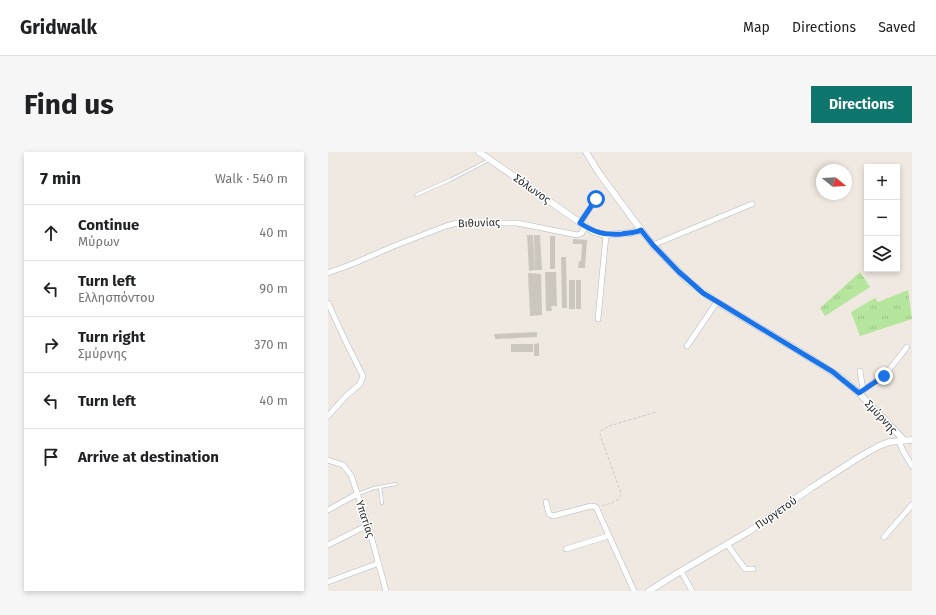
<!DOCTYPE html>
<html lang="en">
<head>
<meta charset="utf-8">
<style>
  :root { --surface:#fff; --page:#f6f6f6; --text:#202124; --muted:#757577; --line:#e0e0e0; --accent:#0f766e }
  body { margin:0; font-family:"Fira Sans",sans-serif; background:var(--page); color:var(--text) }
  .controls { position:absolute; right:12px; top:12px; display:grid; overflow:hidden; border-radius:0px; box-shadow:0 2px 6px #0003 }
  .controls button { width:36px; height:36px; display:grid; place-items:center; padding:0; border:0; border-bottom:1px solid var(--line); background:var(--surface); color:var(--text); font:20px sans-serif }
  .compass { position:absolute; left:488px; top:12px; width:36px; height:36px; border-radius:50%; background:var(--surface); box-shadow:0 2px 6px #0003; rotate:108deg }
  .stop { position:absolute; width:12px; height:12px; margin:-9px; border:3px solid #1a73e8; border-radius:50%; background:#fff }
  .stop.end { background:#1a73e8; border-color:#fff; box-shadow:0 1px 4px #0008 }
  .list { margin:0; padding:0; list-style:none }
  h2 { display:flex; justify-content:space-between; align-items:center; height:52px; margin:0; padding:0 16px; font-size:17px }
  h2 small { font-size:13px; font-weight:400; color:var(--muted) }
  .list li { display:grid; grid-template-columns:26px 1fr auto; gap:12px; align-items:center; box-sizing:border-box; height:56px; padding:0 16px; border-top:1px solid var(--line) }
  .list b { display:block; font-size:15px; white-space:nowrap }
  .list p { margin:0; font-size:13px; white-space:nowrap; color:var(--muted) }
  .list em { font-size:13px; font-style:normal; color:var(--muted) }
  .icon { flex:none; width:22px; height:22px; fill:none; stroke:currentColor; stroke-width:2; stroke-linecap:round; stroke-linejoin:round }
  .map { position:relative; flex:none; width:584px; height:439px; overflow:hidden; border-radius:0px }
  header { display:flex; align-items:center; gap:24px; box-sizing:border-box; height:56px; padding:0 20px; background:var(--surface); border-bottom:1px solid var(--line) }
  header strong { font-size:19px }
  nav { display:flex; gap:22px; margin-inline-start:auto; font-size:14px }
  .intro { display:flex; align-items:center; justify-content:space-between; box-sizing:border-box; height:96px; padding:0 24px }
  h1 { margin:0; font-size:28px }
  .button { padding:10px 18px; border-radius:0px; background:var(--accent); color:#fff; font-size:14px; font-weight:700 }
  main { display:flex; gap:24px; padding:0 24px }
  aside { flex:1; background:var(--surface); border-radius:0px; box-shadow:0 2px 6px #0003 }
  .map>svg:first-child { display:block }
  .grass { fill:url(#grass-tufts) }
  .building { fill:#cbc7bf }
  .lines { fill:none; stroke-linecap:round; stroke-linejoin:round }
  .service-casing { stroke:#b4b7c1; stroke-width:3.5 }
  .minor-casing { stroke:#b4b7c1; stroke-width:6 }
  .tertiary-casing { stroke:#b4b7c1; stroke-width:7 }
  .path { stroke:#c9c9c9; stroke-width:1; stroke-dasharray:3 2; stroke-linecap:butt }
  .service { stroke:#fff; stroke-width:2.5 }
  .minor { stroke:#fff; stroke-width:5 }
  .tertiary { stroke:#fff; stroke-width:6 }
  .route { stroke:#1a73e8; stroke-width:5 }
  .labels { text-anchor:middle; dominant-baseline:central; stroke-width:3; stroke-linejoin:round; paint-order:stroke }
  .street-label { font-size:11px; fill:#2e2e2e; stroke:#fff }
</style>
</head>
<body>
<header>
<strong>Gridwalk</strong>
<nav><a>Map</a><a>Directions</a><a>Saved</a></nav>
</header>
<div class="intro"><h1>Find us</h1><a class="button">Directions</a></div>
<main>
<aside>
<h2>7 min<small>Walk · 540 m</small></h2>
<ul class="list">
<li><svg class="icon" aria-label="ahead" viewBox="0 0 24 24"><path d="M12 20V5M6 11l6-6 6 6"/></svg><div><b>Continue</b><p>Μύρων</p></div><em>40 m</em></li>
<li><svg class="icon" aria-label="left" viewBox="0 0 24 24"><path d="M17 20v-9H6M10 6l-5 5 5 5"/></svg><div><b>Turn left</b><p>Ελλησπόντου</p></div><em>90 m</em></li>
<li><svg class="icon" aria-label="right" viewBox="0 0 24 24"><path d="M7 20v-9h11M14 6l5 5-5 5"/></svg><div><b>Turn right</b><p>Σμύρνης</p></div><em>370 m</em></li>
<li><svg class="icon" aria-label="left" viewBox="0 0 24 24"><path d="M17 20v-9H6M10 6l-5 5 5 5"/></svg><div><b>Turn left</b></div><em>40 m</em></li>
<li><svg class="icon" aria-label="arrive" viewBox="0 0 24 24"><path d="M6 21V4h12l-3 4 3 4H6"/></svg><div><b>Arrive at destination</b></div></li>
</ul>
</aside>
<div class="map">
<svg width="584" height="439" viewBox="0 0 584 439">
  <defs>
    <pattern id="grass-tufts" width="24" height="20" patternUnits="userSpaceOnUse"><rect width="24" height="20" fill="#b6e59e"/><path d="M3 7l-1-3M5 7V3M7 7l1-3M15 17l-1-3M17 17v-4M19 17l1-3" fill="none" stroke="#9dc588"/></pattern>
  </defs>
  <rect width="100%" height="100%" fill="#efe9e1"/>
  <!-- grass -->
  <g class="grass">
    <path d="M 532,120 L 542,135 L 497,164 L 492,156 Z"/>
    <path d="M 580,138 L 584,167 L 532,184 L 523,160 L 547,146 L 550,150 Z"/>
  </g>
  <!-- building -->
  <g class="building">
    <path d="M 199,83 L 205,83 L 207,118 L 201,119 Z"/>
    <path d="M 206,83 L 212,83 L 214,118 L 207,118 Z"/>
    <rect x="222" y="84" width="5" height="33"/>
    <path d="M 245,87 L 259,88 L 257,116 L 250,116 L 251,109 L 253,109 L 254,92 L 245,92 Z"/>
    <path d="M 233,105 L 238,105 L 239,156 L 234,156 Z"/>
    <path d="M 217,120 L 228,120 L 229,154 L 223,154 L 224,159 L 218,159 Z"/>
    <path d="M 200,121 L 213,122 L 214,163 L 202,164 Z"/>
    <rect x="241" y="128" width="6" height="29"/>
    <rect x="248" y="128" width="5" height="29"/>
    <path d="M 209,180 L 209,185 L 167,187 L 166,182 Z"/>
    <path d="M 211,191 L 211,204 L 206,204 L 206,192 Z"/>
    <rect x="183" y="192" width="22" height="8"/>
  </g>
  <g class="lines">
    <defs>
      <g id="service">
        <path d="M 88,43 L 122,28 L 161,8"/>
        <path d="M 52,335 L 54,351"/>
        <path d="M 30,342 L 46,336 L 68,332"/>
      </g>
      <g id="minor">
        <path d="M 252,71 L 268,47"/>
        <path d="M 325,93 L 424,52"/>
        <path d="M 0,121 L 27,111 L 66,94 L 118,74 L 129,71 L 189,71 L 249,83 L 254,81 L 257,74"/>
        <path d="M 0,151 L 17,188 L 35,224 L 32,232 L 17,245 L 0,264"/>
        <path d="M 270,167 L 278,83"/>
        <path d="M 359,194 L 389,150"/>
        <path d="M 532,219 L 535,238"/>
        <path d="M 531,241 L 557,223 L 579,195"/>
        <path d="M 571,289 L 575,299 L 584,314"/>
        <path d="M 0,308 L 15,313 L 23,323 L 40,373 L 58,439"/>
        <path d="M 218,350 L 221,362 L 225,364 L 263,354 L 268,355 L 306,439"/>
        <path d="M 0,358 L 29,342"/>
        <path d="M 556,385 L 584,353"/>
        <path d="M 399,392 L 417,417 L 425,417"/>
        <path d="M 0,393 L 40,373"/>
        <path d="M 238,397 L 280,384"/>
        <path d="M 353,419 L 364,439"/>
        <path d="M 0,430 L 51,411"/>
      </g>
      <g id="tertiary">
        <path d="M 151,0 L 244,65 L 266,80 L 278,83 L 302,81 L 313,78"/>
        <path d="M 258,0 L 271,21 L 313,78 L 325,93 L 361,130 L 389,150 L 471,199 L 512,225 L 531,241 L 576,288"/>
        <path d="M 321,439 L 353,419 L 420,380 L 483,336 L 533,304 L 551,294 L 561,290 L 584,288"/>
      </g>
    </defs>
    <!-- service casing -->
    <use href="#service" class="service-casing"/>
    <!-- minor casing -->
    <use href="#minor" class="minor-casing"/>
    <!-- tertiary casing -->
    <use href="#tertiary" class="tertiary-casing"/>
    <!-- path -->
    <path class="path" d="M 274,354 C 281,351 292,351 293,341 L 272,283 L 273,279 L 281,274 L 328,260"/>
    <!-- service -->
    <use href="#service" class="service"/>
    <!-- minor -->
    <use href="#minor" class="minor"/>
    <!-- tertiary -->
    <use href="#tertiary" class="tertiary"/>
  </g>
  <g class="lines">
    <!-- route -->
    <path class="route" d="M 268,47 L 252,71 C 267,81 276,83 294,82 C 300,81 307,81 313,78 L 325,93 L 351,120 L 375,141 L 505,220 L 531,241 L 556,224"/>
  </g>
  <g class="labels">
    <!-- street labels -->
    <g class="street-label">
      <text transform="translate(204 37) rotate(35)">Σόλωνος</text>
      <text transform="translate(151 71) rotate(-2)">Βιθυνίας</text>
      <text transform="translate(553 265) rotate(47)">Σμύρνης</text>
      <text transform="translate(448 361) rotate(-35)">Πυργετού</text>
      <text transform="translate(37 367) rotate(72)">Υπατίας</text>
    </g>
  </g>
</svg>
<div class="controls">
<button>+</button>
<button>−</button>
<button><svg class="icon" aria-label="layers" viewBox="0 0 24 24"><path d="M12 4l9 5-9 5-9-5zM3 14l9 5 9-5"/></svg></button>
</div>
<svg class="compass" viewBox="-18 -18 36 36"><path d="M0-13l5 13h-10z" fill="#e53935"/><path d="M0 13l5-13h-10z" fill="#757577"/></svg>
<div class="stop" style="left:268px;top:47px"></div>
<div class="stop end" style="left:556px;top:224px"></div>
</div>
</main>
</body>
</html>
